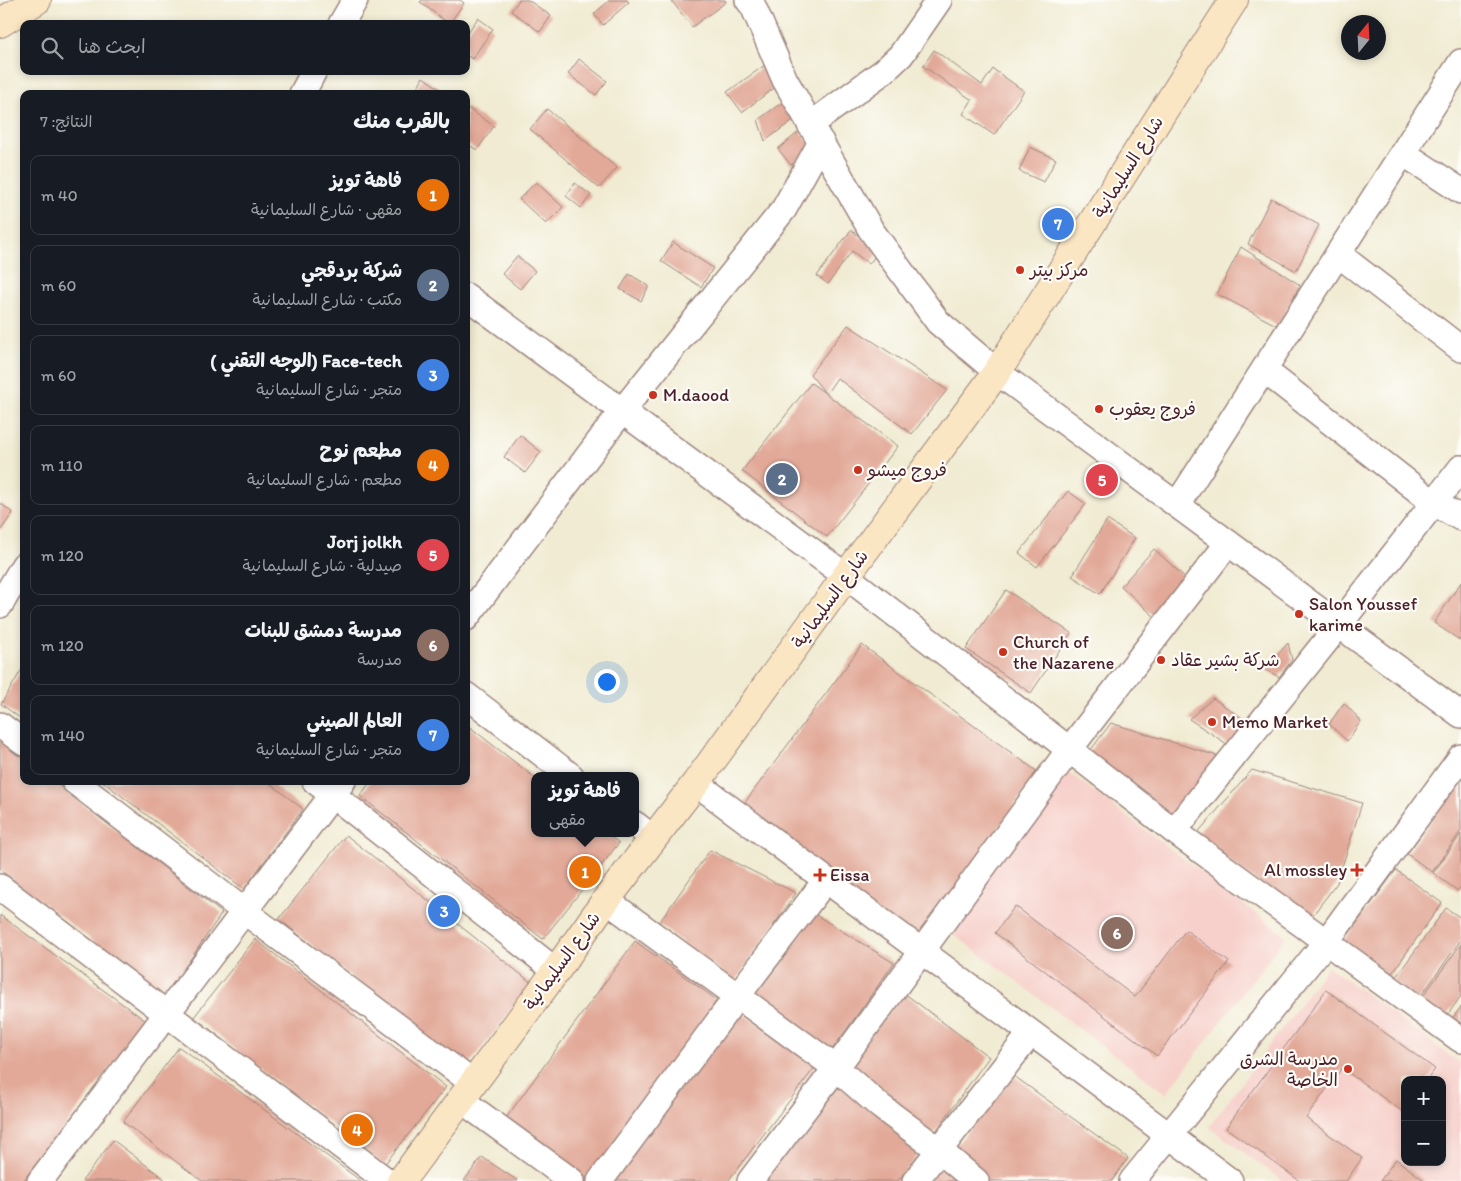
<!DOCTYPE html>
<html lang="ar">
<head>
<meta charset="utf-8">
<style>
  :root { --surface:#171b24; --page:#242831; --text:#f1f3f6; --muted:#9ea1a6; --line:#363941; --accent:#db2777 }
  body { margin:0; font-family:Itim,"Playpen Sans Arabic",sans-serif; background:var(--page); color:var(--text); direction:rtl }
  .controls { position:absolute; right:15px; bottom:15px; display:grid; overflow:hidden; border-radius:10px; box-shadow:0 2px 8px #0003 }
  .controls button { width:45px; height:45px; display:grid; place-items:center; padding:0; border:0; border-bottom:1px solid var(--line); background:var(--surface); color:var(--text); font:25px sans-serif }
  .compass { position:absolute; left:1341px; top:15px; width:45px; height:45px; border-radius:50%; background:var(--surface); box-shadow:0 2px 8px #0003; rotate:18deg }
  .you { position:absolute; left:606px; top:681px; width:18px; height:18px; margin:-12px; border:4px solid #fff; border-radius:50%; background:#1a73e8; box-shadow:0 0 0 8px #1a73e833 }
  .badge { display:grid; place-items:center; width:32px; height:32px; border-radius:50%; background:var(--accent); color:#fff; font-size:16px; font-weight:700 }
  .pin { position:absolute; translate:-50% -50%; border:2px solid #fff; box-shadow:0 1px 5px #0006 }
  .popup { position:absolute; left:531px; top:772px; width:108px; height:65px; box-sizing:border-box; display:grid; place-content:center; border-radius:10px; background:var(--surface); filter:drop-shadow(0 1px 4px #0005); font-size:16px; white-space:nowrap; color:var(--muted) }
  .popup b { font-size:19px; color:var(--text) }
  .popup::after { content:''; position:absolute; left:50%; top:100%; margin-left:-10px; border:10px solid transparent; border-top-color:var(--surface) }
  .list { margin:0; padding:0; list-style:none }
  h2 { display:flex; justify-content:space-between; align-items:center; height:65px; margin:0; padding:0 20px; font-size:21px }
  h2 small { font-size:16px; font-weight:400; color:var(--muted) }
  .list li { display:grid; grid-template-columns:32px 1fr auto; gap:15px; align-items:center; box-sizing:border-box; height:80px; margin:0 10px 10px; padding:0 10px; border:1px solid var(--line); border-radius:10px }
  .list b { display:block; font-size:19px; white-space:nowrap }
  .list p { margin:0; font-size:16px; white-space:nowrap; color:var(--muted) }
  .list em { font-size:16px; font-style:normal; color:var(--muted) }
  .icon { flex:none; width:28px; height:28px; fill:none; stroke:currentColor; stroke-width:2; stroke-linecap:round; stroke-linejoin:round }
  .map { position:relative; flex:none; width:1461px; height:1181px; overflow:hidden; direction:ltr }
  .search { position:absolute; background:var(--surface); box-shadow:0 2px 8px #0003; left:20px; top:20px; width:450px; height:55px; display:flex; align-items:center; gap:12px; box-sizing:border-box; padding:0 18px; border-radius:10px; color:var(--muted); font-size:19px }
  .panel { position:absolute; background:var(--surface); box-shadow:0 2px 8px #0003; left:20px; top:90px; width:450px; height:695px; border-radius:10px; direction:rtl }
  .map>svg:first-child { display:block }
  .built { fill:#f7d0cb; fill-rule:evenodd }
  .building { fill:#e2a998 }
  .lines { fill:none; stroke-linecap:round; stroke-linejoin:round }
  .street-casing { stroke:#9d857e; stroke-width:28 }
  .secondary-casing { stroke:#9d857e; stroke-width:30 }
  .street { stroke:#fff; stroke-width:25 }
  .secondary { stroke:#fbe6c3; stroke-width:28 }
  .poi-dot { fill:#c8321e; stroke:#fdfcf7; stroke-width:2 }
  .labels { text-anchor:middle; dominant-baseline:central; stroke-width:4.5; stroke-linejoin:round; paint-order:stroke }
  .street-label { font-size:18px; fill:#4a1f2b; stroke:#fdfcf7 }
  .poi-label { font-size:18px; fill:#4a1f2b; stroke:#fdfcf7; text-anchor:start }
</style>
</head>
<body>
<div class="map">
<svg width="1461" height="1181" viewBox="0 0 1461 1181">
  <rect width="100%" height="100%" fill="#fdfcf7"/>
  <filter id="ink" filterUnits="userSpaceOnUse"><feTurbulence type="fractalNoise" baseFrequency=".02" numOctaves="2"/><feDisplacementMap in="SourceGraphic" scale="10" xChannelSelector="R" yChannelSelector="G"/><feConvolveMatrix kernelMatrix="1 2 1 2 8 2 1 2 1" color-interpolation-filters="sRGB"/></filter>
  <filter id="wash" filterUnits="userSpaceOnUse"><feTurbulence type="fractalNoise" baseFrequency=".0096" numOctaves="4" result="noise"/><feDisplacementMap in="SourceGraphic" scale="20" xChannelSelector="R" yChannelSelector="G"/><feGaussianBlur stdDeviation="1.12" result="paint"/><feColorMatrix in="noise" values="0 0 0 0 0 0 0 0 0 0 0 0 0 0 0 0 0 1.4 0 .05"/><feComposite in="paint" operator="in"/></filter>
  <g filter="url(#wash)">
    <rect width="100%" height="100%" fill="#f0ebd2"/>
    <!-- built -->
    <g class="built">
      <path d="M 1068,772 L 1286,936 L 1166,1094 L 948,930 Z"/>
      <path d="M 1328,966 L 1461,1064 L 1461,1181 L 1283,1181 L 1209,1127 ZM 1405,1080 L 1442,1080 L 1442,1162 L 1405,1162 Z"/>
    </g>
    <g id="blocks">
      <!-- building -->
      <g class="building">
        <path d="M 422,0 L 460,0 L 464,3 L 449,24 L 420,2 Z"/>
        <path d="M 519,0 L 528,0 L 551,16 L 540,32 L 511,11 Z"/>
        <path d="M 610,0 L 627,0 L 629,2 L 603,25 L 594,14 Z"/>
        <path d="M 671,0 L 725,0 L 726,2 L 692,27 Z"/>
        <path d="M 478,18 L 493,29 L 472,59 L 466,55 L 466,35 Z"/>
        <path d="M 934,50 L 982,85 L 993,69 L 1024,91 L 994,135 L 963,114 L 972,100 L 923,66 Z"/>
        <path d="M 579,59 L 607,81 L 596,95 L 568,74 Z"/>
        <path d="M 765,65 L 785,80 L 742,112 L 727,92 Z"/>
        <path d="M 423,77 L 447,94 L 414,94 Z"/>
        <path d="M 784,101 L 796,118 L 765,141 L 758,120 Z"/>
        <path d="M 466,107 L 494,126 L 477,150 L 466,143 Z"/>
        <path d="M 547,109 L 617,168 L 599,188 L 530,129 Z"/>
        <path d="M 800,131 L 813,148 L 791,165 L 778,149 Z"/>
        <path d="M 1030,147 L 1056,159 L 1044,182 L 1019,171 Z"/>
        <path d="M 536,182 L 563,207 L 546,224 L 519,199 Z"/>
        <path d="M 575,183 L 591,195 L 581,208 L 566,196 Z"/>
        <path d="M 1271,198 L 1319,225 L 1296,271 L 1248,244 Z"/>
        <path d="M 851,230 L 879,251 L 869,264 L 852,251 L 828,284 L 817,276 Z"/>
        <path d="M 673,242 L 713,268 L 701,287 L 661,261 Z"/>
        <path d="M 1241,247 L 1300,285 L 1278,326 L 1217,294 Z"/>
        <path d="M 517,256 L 535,271 L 520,289 L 502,274 Z"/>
        <path d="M 629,274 L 649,286 L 641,301 L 620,289 Z"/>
        <path d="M 848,325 L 947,390 L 912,434 L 837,378 L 826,394 L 810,374 Z"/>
        <path d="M 811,383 L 898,446 L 827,537 L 742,471 Z"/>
        <path d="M 520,435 L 541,452 L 525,473 L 504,457 Z"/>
        <path d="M 1068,491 L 1086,504 L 1037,567 L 1019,553 Z"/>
        <path d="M 0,503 L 13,513 L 0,531 Z"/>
        <path d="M 1107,520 L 1135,538 L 1100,594 L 1072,576 Z"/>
        <path d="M 1154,549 L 1189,581 L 1156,618 L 1121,586 Z"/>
        <path d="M 1461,582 L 1461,641 L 1434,623 Z"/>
        <path d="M 1006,590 L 1071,633 L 1031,693 L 966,649 Z"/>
        <path d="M 1288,643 L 1292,660 L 1279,677 L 1264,669 Z"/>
        <path d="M 862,645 L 1038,772 L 915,947 L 740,809 Z"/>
        <path d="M 24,666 L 24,721 L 1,704 Z"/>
        <path d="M 1213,698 L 1250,724 L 1230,746 L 1189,719 Z"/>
        <path d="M 1344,703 L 1361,721 L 1347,741 L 1329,724 Z"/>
        <path d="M 1111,723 L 1224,758 L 1174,824 L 1087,755 Z"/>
        <path d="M 466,724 L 535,778 L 535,833 L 606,833 L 619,843 L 543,939 L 360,796 L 371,781 L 466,781 Z"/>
        <path d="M 0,740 L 24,758 L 24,781 L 53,781 L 222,913 L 165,996 L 0,870 Z"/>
        <path d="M 1252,770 L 1362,803 L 1337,883 L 1309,920 L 1195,836 Z"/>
        <path d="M 1461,779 L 1461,831 L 1432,872 L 1407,854 Z"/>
        <path d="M 102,781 L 267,781 L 303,809 L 244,889 Z"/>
        <path d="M 1461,834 L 1461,886 L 1458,891 L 1433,873 Z"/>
        <path d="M 346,835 L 533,984 L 466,1068 L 279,919 Z"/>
        <path d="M 710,850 L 796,893 L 735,981 L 658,924 Z"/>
        <path d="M 1396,870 L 1442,903 L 1387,980 L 1340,946 Z"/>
        <path d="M 1015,906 L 1135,997 L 1186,930 L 1229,962 L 1157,1056 L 995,933 Z"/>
        <path d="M 1446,908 L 1461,918 L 1461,940 L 1418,1000 L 1393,981 Z"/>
        <path d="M 0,915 L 146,1021 L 23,1181 L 0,1181 Z"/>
        <path d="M 816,915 L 894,963 L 832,1050 L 753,997 Z"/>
        <path d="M 255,939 L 446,1087 L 384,1165 L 194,1017 Z"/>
        <path d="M 635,941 L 717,1000 L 592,1181 L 586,1181 L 506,1118 Z"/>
        <path d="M 1461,944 L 1461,996 L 1443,1021 L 1418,1003 Z"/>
        <path d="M 1326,990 L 1435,1069 L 1427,1080 L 1405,1080 L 1405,1111 L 1403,1112 L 1342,1068 L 1306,1118 L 1362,1158 L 1346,1181 L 1300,1181 L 1226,1128 Z"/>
        <path d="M 904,993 L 989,1057 L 933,1135 L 846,1065 Z"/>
        <path d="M 1461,1007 L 1461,1026 L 1452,1019 Z"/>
        <path d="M 738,1011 L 819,1062 L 728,1181 L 610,1181 Z"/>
        <path d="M 179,1047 L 361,1181 L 202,1181 L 123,1122 Z"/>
        <path d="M 1014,1076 L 1128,1158 L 1112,1181 L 984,1181 L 949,1154 Z"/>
        <path d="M 836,1082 L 924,1147 L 898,1181 L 760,1181 Z"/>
        <path d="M 113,1140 L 167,1181 L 82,1181 Z"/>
        <path d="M 482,1157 L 518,1181 L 464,1181 Z"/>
        <path d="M 1396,1159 L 1425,1181 L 1380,1181 Z"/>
        <path d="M 941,1165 L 961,1181 L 929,1181 Z"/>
      </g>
    </g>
  </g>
  <g filter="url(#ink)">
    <use href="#blocks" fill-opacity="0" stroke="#9d857e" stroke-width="1"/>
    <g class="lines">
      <defs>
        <g id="street">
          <path d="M 748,0 L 753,6 L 785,80 L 871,230 L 938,322 L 997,372 L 1461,715"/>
          <path d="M 341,24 L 355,0"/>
          <path d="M 302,94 L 314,71"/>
          <path d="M 810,125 L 884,71 L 901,55 L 939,0"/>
          <path d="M 1403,153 L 1461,191"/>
          <path d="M 1338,254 L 1461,349"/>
          <path d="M 466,296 L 846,576 L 1174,831 L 1461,1040"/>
          <path d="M 1264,370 L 1434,503 L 1461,518"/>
          <path d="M 1177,505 L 1461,62"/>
          <path d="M 0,605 L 24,565"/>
          <path d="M 466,618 L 622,411 L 784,209 L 821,142"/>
          <path d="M 466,695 L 571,776"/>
          <path d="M 0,725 L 24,743"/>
          <path d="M 74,781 L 244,911 L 473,1083"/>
          <path d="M 315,781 L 556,971"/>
          <path d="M 696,783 L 1230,1181"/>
          <path d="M 635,824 L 653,838"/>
          <path d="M 1174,831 L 1339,625 L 1461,468"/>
          <path d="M 0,887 L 387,1181"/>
          <path d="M 606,900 L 836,1068 L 880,1106 L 939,1150 L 976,1181"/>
          <path d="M 461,1100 L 572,1181"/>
          <path d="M 40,1181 L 343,781"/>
          <path d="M 600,1181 L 738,995 L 826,880"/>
          <path d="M 750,1181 L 836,1068 L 1069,750 L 1228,543"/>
          <path d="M 915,1181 L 1031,1033"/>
          <path d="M 1132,1181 L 1326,942 L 1461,757"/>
        </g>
        <g id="secondary">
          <path d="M 0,23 L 37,0"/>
          <path d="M 401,1181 L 556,971 L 606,900 L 696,783 L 846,576 L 997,372 L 1234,0"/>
        </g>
      </defs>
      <!-- street casing -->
      <use href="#street" class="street-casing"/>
      <!-- secondary casing -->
      <use href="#secondary" class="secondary-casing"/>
      <!-- street -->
      <use href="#street" class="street"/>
      <!-- secondary -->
      <use href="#secondary" class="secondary"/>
    </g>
  </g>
  <!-- markers -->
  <g class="poi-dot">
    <circle cx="1020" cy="270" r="5"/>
    <circle cx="653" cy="395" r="5"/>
    <circle cx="1099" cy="409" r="5"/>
    <circle cx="858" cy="470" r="5"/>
    <circle cx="1299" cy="614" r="5"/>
    <circle cx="1003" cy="652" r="5"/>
    <circle cx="1161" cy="660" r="5"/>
    <circle cx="1212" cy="722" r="5"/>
    <path d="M1354.5 862.5h5v5h5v5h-5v5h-5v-5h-5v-5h5z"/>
    <path d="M817.5 867.5h5v5h5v5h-5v5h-5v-5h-5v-5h5z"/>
    <circle cx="1348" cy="1069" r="5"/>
  </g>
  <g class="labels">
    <!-- street labels -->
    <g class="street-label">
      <text transform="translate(1128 167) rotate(-58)">شارع السليمانية</text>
      <text transform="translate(830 599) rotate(-54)">شارع السليمانية</text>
      <text transform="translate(562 961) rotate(-54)">شارع السليمانية</text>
    </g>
    <!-- poi labels -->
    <g class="poi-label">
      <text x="1030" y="270">مركز بيتر</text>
      <text x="663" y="395">M.daood</text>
      <text x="1109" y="409">فروج يعقوب</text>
      <text x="868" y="470">فروج ميشو</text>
      <text x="1309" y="604">Salon Youssef<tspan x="1309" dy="21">karime</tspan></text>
      <text x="1013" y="642">Church of<tspan x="1013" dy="21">the Nazarene</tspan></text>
      <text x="1171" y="660">شركة بشير عقاد</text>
      <text x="1222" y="722">Memo Market</text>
      <text x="1347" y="870" text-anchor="end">Al mossley</text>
      <text x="830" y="875">Eissa</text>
      <text x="1338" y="1059" text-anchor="end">مدرسة الشرق<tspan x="1338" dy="21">الخاصة</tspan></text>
    </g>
  </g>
</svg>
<div class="controls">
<button>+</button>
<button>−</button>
</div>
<svg class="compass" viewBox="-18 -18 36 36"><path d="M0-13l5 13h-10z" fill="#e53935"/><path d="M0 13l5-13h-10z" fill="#9ea1a6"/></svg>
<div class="you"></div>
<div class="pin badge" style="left:585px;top:872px;background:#e8710a">1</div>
<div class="popup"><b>فاهة تويز</b>مقهى</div>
<div class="pin badge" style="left:782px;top:479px;background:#5c6f8a">2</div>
<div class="pin badge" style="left:444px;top:911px;background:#3f7fe0">3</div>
<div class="pin badge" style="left:357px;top:1130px;background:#e8710a">4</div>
<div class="pin badge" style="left:1102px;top:480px;background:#e0444e">5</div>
<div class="pin badge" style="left:1117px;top:933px;background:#8d6e63">6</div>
<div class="pin badge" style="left:1058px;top:224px;background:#3f7fe0">7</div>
<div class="search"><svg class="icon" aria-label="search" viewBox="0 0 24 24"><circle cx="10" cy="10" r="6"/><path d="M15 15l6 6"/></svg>ابحث هنا</div>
<section class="panel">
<h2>بالقرب منك<small>النتائج: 7</small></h2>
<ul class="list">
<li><span class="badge" style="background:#e8710a">1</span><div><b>فاهة تويز</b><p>مقهى · شارع السليمانية</p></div><em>40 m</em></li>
<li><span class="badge" style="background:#5c6f8a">2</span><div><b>شركة بردقجي</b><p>مكتب · شارع السليمانية</p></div><em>60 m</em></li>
<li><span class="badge" style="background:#3f7fe0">3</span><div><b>Face-tech (الوجه التقني )</b><p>متجر · شارع السليمانية</p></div><em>60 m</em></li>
<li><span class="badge" style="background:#e8710a">4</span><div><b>مطعم نوح</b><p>مطعم · شارع السليمانية</p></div><em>110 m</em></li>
<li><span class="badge" style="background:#e0444e">5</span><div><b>Jorj jolkh</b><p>صيدلية · شارع السليمانية</p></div><em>120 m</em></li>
<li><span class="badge" style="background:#8d6e63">6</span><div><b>مدرسة دمشق للبنات</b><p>مدرسة</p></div><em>120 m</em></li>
<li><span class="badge" style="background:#3f7fe0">7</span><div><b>العالم الصيني</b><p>متجر · شارع السليمانية</p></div><em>140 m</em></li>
</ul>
</section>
</div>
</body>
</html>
